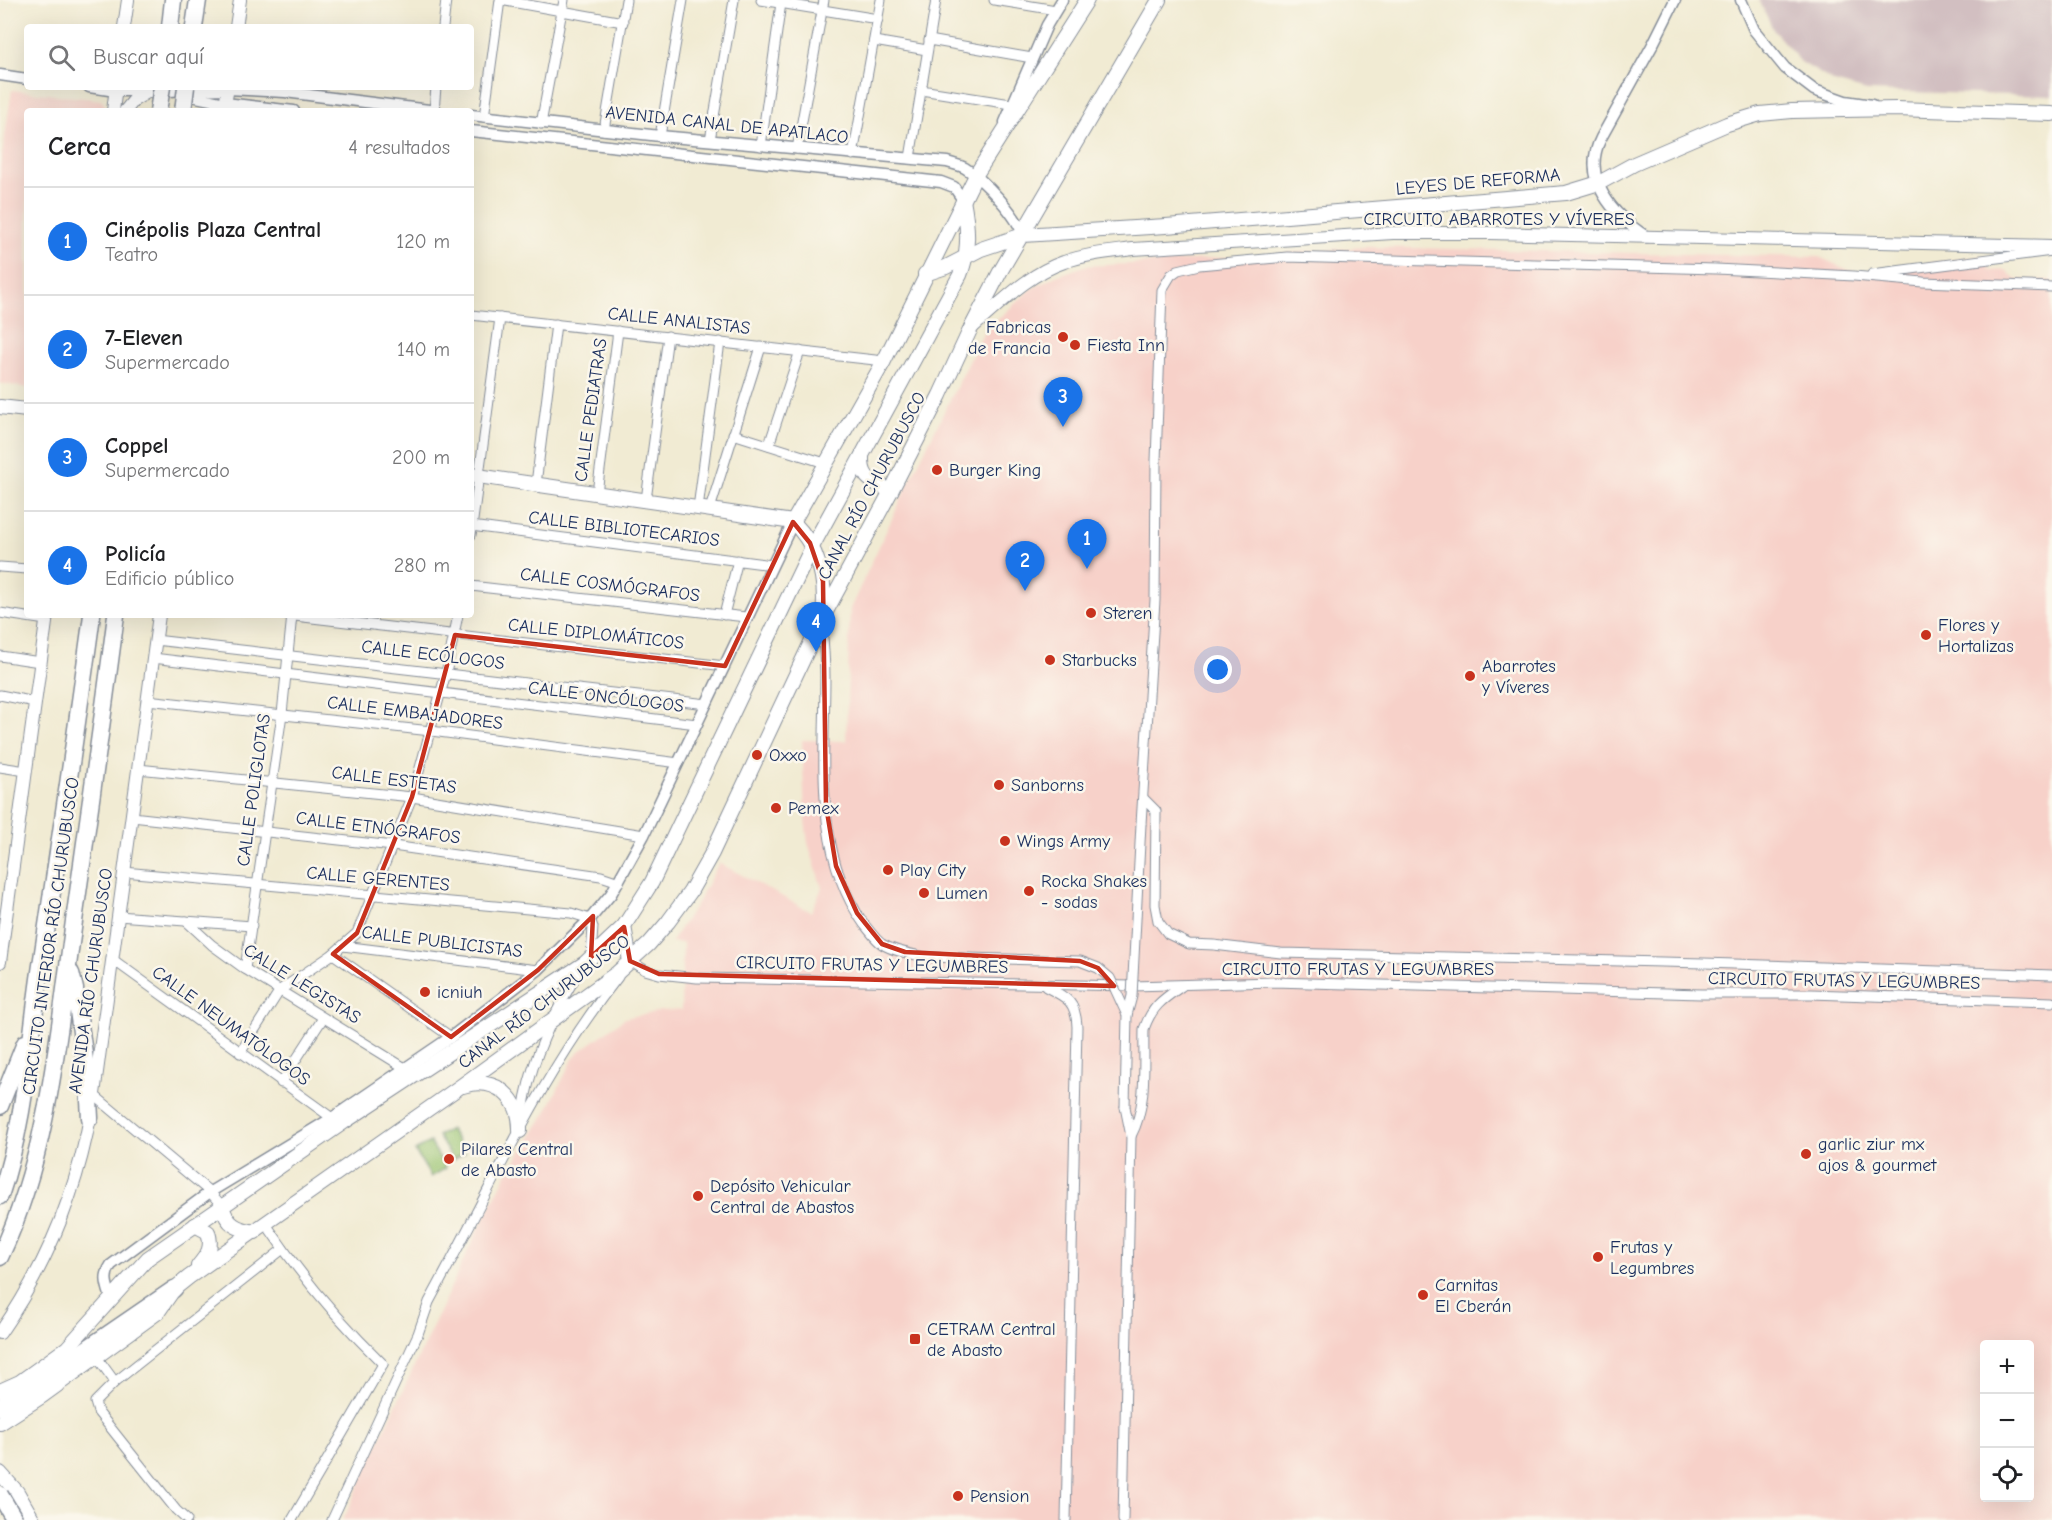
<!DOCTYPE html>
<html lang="es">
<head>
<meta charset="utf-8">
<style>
  :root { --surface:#fff; --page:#f6f6f6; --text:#202124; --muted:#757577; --line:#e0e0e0; --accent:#1a73e8 }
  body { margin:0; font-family:"Comic Neue",sans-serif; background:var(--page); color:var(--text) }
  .controls { position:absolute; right:18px; bottom:18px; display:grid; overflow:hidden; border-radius:6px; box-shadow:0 6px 24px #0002 }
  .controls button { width:54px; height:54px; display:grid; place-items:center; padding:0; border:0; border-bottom:2px solid var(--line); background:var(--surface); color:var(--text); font:30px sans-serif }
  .you { position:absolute; left:1218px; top:670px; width:21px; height:21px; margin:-15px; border:4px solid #fff; border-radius:50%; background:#1a73e8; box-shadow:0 0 0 9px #1a73e833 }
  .badge { display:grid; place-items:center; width:39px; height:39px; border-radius:50%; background:var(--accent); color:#fff; font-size:20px; font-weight:700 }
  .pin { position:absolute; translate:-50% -50px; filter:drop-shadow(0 2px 3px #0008) }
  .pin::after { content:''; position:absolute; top:32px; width:21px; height:18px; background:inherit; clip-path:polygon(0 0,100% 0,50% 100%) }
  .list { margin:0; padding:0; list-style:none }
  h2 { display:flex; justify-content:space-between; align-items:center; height:78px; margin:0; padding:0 24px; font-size:26px }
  h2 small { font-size:20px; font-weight:400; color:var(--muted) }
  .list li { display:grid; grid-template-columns:39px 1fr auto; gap:18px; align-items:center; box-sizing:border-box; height:108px; padding:0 24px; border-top:2px solid var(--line) }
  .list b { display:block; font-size:22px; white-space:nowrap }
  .list p { margin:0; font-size:20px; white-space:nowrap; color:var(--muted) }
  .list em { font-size:20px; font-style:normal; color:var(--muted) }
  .icon { flex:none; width:33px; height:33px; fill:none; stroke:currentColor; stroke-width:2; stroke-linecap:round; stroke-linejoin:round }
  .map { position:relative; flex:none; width:2052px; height:1520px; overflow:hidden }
  .search { position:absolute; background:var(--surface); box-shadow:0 6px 24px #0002; left:24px; top:24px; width:450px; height:66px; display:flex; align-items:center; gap:15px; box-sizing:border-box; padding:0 21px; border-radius:6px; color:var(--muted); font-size:22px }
  .panel { position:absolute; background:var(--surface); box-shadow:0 6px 24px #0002; left:24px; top:108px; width:450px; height:510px; border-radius:6px }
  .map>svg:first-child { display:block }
  .built { fill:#f7d1c9; fill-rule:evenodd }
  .industrial { fill:#d2bfc1 }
  .green { fill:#99c370; stroke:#5a7967; stroke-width:1.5 }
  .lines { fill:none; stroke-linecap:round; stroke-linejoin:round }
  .minor-casing { stroke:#868d98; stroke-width:11 }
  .tertiary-casing { stroke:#868d98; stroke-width:13 }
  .secondary-casing { stroke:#868d98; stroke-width:14 }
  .primary-casing { stroke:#868d98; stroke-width:16 }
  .motorway-casing { stroke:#868d98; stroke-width:19 }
  .minor { stroke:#fff; stroke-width:9 }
  .tertiary { stroke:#fff; stroke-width:10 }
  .secondary { stroke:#fff; stroke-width:12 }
  .primary { stroke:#fff; stroke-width:14 }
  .motorway { stroke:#fff; stroke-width:16 }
  .minor-bridge-casing { stroke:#868d98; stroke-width:11; stroke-linecap:butt }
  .motorway-bridge-casing { stroke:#868d98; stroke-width:19; stroke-linecap:butt }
  .minor-bridge { stroke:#fff; stroke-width:9 }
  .motorway-bridge { stroke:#fff; stroke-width:16 }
  .marked { fill:none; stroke:#c8321e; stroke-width:4.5; stroke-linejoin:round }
  .poi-dot { fill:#c8321e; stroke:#fbf7ec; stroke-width:2 }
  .labels { text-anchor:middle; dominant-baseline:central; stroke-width:5; stroke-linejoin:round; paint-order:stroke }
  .street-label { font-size:18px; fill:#1b2f5e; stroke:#fbf7ec }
  .poi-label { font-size:18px; fill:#1b2f5e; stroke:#fbf7ec; text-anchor:start }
</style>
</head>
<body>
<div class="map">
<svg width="2052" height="1520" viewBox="0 0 2052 1520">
  <rect width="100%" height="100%" fill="#fbf7ec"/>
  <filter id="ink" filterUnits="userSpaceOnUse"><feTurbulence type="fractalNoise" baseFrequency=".0167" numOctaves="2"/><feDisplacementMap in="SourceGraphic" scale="12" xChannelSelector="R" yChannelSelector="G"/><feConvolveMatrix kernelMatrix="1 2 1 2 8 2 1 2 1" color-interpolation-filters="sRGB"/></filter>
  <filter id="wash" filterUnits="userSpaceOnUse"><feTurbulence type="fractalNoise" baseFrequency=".008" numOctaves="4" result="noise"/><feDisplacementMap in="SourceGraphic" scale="24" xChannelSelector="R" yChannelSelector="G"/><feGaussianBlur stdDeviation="1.35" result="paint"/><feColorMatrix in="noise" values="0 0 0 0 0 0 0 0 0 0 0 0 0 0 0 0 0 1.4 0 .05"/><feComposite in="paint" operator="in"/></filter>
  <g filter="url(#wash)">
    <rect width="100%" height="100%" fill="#f1ebd3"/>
    <!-- built -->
    <g class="built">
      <path d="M 12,90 L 101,100 L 105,105 L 103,111 L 27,111 L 27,388 L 0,383 L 0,168 Z"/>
      <path d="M 1364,247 L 1819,257 L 1855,273 L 1986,256 L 1990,271 L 2006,270 L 2016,280 L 2052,280 L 2052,1520 L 343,1520 L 468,1250 L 505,1177 L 545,1114 L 573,1059 L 579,1052 L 625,1018 L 661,1011 L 681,1010 L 683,943 L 671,942 L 697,903 L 719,863 L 811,912 L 822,888 L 808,843 L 805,821 L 802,740 L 846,741 L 850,609 L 909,482 L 984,332 L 1030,290 L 1056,276 L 1085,266 L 1152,263 ZM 1984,1344 L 2030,1344 L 2030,1498 L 1984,1498 Z"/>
    </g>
    <!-- industrial -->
    <path class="industrial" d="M 1759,0 L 2052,0 L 2052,96 L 1867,91 L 1834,82 L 1801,62 L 1774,31 Z"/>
    <!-- green -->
    <g class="green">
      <path d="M 450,1129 L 465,1153 L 453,1160 L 438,1136 Z"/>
      <path d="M 430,1142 L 446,1168 L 431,1177 L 415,1151 Z"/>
    </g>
  </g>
  <g filter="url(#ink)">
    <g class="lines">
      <defs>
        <g id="minor">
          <path d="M 761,0 L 878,19"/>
          <path d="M 994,0 L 1056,10"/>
          <path d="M 443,27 L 446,0"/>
          <path d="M 929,40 L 1032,58"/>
          <path d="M 874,41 L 927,50"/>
          <path d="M 921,90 L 1011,104"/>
          <path d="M 434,111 L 436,87"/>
          <path d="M 484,117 L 500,0 L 623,22"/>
          <path d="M 541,124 L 564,0"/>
          <path d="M 604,130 L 626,0"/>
          <path d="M 660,136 L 683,0"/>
          <path d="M 710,140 L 734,0"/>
          <path d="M 761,146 L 781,3"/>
          <path d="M 797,149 L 824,0"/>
          <path d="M 853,155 L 881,0"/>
          <path d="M 910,158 L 936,0"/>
          <path d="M 1872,274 L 2052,251"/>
          <path d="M 471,315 L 884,361"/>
          <path d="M 733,434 L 825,463"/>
          <path d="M 769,445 L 800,351"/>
          <path d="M 536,484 L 556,324"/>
          <path d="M 597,493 L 618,331"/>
          <path d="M 646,500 L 668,336"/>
          <path d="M 698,508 L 720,342"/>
          <path d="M 710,509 L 761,347"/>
          <path d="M 471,526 L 772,565"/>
          <path d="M 471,535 L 500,318"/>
          <path d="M 0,567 L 27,569"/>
          <path d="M 471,586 L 746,617"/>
          <path d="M 0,613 L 46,620"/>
          <path d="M 286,615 L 725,666"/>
          <path d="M 724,615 L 738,560"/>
          <path d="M 822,622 C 823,640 825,658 825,676 C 825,758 813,853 864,924 C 869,930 876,940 882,944 C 895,952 912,954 926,957"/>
          <path d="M 155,640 L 707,704"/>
          <path d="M 0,656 L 40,662"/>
          <path d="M 153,658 L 697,724"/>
          <path d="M 0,695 L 35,702"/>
          <path d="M 147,700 L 431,731 L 679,763"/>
          <path d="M 0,767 L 26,771"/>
          <path d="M 138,769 L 412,797 L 644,835"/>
          <path d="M 1143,798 L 1156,811 L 1155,905 L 1158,921 L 1168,934 L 1189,944 L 1214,945 L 1281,953 L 1704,963 L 2052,975"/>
          <path d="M 132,817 L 393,846 L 601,876 L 619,882"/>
          <path d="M 1141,824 L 1155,600 L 1156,461 L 1162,290 L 1171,275 L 1178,270 L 1199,265 L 1287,257 L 1716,269 L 1854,276 L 1923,282 L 2052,287"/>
          <path d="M 124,872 L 571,913 L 590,919 L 593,927 L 591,957"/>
          <path d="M 118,916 L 252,926"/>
          <path d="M 186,921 L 212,945 L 245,969 L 405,1068"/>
          <path d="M 343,946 L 538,970"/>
          <path d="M 333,954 L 451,1037"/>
          <path d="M 112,959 L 332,1118"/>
          <path d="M 628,964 L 630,961 L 645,970 L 659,974 L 697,978 L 1133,986 L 1274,982 L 1701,994 L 1811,994 L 2052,1002"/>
          <path d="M 245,969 L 282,714 L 292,615"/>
          <path d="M 1046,987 C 1068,998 1076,1002 1077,1027 L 1066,1520"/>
          <path d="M 240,1053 L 280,990 L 333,954 L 357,933 L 412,797 L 446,673 L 458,615"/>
          <path d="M 281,1083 L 323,1018"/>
          <path d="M 94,1095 L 210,1192 L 222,1206"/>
          <path d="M 522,1122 C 526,1070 554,1012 581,968"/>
          <path d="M 1131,1136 C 1148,1105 1143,1064 1144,1029 C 1152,1006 1163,999 1182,986"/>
          <path d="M 266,1224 C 300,1275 340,1322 383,1364"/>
          <path d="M 96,1356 L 115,1382"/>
          <path d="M 187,1520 L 176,1510 L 98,1412 L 95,1402 L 115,1382 L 283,1249"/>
          <path d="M 292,1520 L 383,1364"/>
          <path d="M 332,1520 L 418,1334 L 429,1302 C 489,1193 540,1075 618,977"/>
          <path d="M 1123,1520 L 1131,1136 L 1125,1107"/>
        </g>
        <g id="tertiary">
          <path d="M 1741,0 L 1754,30 L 1785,68 L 1814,90 L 1845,101 L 1872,105"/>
          <path d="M 0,75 L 27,79"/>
          <path d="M 89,87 L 116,91 L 167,91 L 227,89 L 285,92 L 437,111"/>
          <path d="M 182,94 L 225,103 L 294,111"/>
          <path d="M 471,115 L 660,136 L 947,162 C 953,164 959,165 965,168 C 983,179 1017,215 1023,235"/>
          <path d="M 1005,122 L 1047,25 L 1062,0"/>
          <path d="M 471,131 L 941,182 L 954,187 L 963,200"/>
          <path d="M 1647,237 C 1614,216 1580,179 1601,138 L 1652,46 L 1675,0"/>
          <path d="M 111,1298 C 107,1285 103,1277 111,1265 L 210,1192 L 332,1118 L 451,1037 L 538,970 L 590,919 L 611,894 L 644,835 L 793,522"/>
        </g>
        <g id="secondary">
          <path d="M 124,27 L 128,0"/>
          <path d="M 236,27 L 240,0"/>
          <path d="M 113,111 L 116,87"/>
          <path d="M 125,111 L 134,100 L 149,91"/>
          <path d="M 224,111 L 228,87"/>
          <path d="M 973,327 C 1001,303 1028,274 1064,262 C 1086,254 1110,252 1133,249 L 1393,233 L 1489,233 L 2052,246"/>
          <path d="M 0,962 L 47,615"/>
          <path d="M 94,1094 L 159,615"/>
          <path d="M 0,1333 C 46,1267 77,1191 91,1112"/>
        </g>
        <g id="primary">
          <path d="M 925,274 L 946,267 L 981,249 L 1023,235 L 1166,226 L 1566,193 L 1599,183 L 1634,164 L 1727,124 L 1760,114 L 1792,111 L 1896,109 L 2052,114"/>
          <path d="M 0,407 L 27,410"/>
          <path d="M 862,456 C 861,480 872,481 891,491"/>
          <path d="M 471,475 L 793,522 C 818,547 827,580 823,615"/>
          <path d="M 793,522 L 884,361 L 977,173 L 1087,0"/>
          <path d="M 624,926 L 630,961"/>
          <path d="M 463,1086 C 496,1075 521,1099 520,1131"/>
          <path d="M 222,1206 C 227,1225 237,1229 255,1232"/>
          <path d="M 195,1225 L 208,1232 C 213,1248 208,1254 198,1266"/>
          <path d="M 0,1391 L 20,1382 L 67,1348 L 148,1258 L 344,1122 L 585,963 L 624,926 L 652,882 L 812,547 L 960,275 C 970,250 968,226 963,200"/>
          <path d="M 0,1423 L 42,1396 L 158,1312 L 174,1289 L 189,1277 L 461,1086 L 617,973 L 649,944 L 668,922 L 690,892 L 712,853 L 822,619 L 891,491 L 940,395 L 970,330 L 1000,272 L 1159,0"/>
          <path d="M 0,1473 L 17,1492 L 33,1520"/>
        </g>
        <g id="motorway">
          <path d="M 170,27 L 173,0"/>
          <path d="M 194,27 L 198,0"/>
          <path d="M 71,973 L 75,989 L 88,1082 L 90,1118"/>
          <path d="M 0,1106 L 25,1043"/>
          <path d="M 0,1196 C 25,1123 29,1047 40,972 C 58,853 76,734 92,615"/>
          <path d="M 0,1257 C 46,1160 57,1048 71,943 C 86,834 102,725 116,615"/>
          <path d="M 0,1407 L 9,1402 L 174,1289"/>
        </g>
      </defs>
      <!-- minor casing -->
      <use href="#minor" class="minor-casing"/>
      <!-- tertiary casing -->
      <use href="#tertiary" class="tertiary-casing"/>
      <!-- secondary casing -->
      <use href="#secondary" class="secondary-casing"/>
      <!-- primary casing -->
      <use href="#primary" class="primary-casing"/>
      <!-- motorway casing -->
      <use href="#motorway" class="motorway-casing"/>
      <!-- minor -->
      <use href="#minor" class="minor"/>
      <!-- tertiary -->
      <use href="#tertiary" class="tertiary"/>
      <!-- secondary -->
      <use href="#secondary" class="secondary"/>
      <!-- primary -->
      <use href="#primary" class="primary"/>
      <!-- motorway -->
      <use href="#motorway" class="motorway"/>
      <defs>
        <g id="minor-bridge">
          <path d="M 926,957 L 1080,961 L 1098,968 L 1110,978 L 1127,1015 L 1125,1107"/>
          <path d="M 1127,1015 L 1132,996 L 1141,824"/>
        </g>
        <g id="motorway-bridge">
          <path d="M 158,111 L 162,87"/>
          <path d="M 183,111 L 186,87"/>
          <path d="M 0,1495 L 15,1520"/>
        </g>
      </defs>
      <!-- minor-bridge casing -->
      <use href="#minor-bridge" class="minor-bridge-casing"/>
      <!-- motorway-bridge casing -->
      <use href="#motorway-bridge" class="motorway-bridge-casing"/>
      <!-- minor-bridge -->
      <use href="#minor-bridge" class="minor-bridge"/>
      <!-- motorway-bridge -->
      <use href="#motorway-bridge" class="motorway-bridge"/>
    </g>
  </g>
  <!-- marked area -->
  <path class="marked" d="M 793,522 L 810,543 L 823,581 L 826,806 L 836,866 L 857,913 L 882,944 L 905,952 L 1080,961 L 1098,968 L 1114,986 L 659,974 L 630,961 L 624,927 L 591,957 L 593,916 L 538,970 L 451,1037 L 333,954 L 357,933 L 412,797 L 455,635 L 725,666 Z"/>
  <!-- markers -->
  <g class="poi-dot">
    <circle cx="1063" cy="337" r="6"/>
    <circle cx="1075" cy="345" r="6"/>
    <circle cx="937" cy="470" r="6"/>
    <circle cx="1091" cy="613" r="6"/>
    <circle cx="1926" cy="635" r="6"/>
    <circle cx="1050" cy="660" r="6"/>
    <circle cx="1470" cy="676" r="6"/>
    <circle cx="757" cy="755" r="6"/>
    <circle cx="999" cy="785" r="6"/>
    <circle cx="776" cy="808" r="6"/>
    <circle cx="1005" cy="841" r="6"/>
    <circle cx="888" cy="870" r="6"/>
    <circle cx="1029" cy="891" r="6"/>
    <circle cx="924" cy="893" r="6"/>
    <circle cx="425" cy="992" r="6"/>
    <circle cx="1806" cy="1154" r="6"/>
    <circle cx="449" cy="1159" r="6"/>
    <circle cx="698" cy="1196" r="6"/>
    <circle cx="1598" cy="1257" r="6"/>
    <circle cx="1423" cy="1295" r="6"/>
    <rect x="909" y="1333" width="12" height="12" rx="3"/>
    <circle cx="958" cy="1496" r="6"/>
  </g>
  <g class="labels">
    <!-- street labels -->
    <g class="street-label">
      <text transform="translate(727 125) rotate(6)">AVENIDA CANAL DE APATLACO</text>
      <text transform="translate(1478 182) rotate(-5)">LEYES DE REFORMA</text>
      <text x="1499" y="219">CIRCUITO ABARROTES Y VÍVERES</text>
      <text transform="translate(679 321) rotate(6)">CALLE ANALISTAS</text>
      <text transform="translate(591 410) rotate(-82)">CALLE PEDIATRAS</text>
      <text transform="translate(872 486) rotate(-62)">CANAL RÍO CHURUBUSCO</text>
      <text transform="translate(624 529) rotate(7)">CALLE BIBLIOTECARIOS</text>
      <text transform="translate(610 585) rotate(7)">CALLE COSMÓGRAFOS</text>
      <text transform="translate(596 634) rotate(6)">CALLE DIPLOMÁTICOS</text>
      <text transform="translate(433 655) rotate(7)">CALLE ECÓLOGOS</text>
      <text transform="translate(606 697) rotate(7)">CALLE ONCÓLOGOS</text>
      <text transform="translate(415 713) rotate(7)">CALLE EMBAJADORES</text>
      <text transform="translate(394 780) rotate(7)">CALLE ESTETAS</text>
      <text transform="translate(254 790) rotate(-82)">CALLE POLIGLOTAS</text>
      <text transform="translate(378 828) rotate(7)">CALLE ETNÓGRAFOS</text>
      <text transform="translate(378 879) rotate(5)">CALLE GERENTES</text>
      <text transform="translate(51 936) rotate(-82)">CIRCUITO INTERIOR RÍO CHURUBUSCO</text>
      <text transform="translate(442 942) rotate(7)">CALLE PUBLICISTAS</text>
      <text transform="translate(872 965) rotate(1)">CIRCUITO FRUTAS Y LEGUMBRES</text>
      <text x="1358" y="969">CIRCUITO FRUTAS Y LEGUMBRES</text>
      <text transform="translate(91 981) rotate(-82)">AVENIDA RÍO CHURUBUSCO</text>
      <text transform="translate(1844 981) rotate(1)">CIRCUITO FRUTAS Y LEGUMBRES</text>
      <text transform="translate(302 984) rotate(32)">CALLE LEGISTAS</text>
      <text transform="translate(544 1002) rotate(-37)">CANAL RÍO CHURUBUSCO</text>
      <text transform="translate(231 1026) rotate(36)">CALLE NEUMATÓLOGOS</text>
    </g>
    <!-- poi labels -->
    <g class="poi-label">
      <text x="1051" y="327" text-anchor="end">Fabricas<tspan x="1051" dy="21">de Francia</tspan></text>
      <text x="1087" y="345">Fiesta Inn</text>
      <text x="949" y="470">Burger King</text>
      <text x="1103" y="613">Steren</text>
      <text x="1938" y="625">Flores y<tspan x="1938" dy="21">Hortalizas</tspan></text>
      <text x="1062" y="660">Starbucks</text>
      <text x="1482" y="666">Abarrotes<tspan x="1482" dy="21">y Víveres</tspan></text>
      <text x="769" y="755">Oxxo</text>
      <text x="1011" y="785">Sanborns</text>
      <text x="788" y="808">Pemex</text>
      <text x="1017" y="841">Wings Army</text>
      <text x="900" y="870">Play City</text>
      <text x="1041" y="881">Rocka Shakes<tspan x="1041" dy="21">- sodas</tspan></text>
      <text x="936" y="893">Lumen</text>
      <text x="437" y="992">icniuh</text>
      <text x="1818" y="1144">garlic ziur mx<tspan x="1818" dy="21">ajos &amp; gourmet</tspan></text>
      <text x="461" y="1149">Pilares Central<tspan x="461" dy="21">de Abasto</tspan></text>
      <text x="710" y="1186">Depósito Vehicular<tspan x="710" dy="21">Central de Abastos</tspan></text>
      <text x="1610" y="1247">Frutas y<tspan x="1610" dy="21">Legumbres</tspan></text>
      <text x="1435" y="1285">Carnitas<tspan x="1435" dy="21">El Cberán</tspan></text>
      <text x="927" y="1329">CETRAM Central<tspan x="927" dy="21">de Abasto</tspan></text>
      <text x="970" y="1496">Pension</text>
    </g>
  </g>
</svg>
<div class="controls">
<button>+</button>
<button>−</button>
<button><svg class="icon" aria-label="locate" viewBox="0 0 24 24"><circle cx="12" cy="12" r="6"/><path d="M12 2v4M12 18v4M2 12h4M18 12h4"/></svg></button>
</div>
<div class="you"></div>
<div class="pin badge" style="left:1087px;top:569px">1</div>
<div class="pin badge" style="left:1025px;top:591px">2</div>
<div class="pin badge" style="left:1063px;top:427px">3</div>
<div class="pin badge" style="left:816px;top:652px">4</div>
<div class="search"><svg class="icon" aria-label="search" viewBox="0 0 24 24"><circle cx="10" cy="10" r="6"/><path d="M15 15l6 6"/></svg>Buscar aquí</div>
<section class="panel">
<h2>Cerca<small>4 resultados</small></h2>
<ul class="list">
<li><span class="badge">1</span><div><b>Cinépolis Plaza Central</b><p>Teatro</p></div><em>120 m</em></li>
<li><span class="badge">2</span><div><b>7-Eleven</b><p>Supermercado</p></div><em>140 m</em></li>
<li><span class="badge">3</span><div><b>Coppel</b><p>Supermercado</p></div><em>200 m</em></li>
<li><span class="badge">4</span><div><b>Policía</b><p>Edificio público</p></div><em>280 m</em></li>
</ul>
</section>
</div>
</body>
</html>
